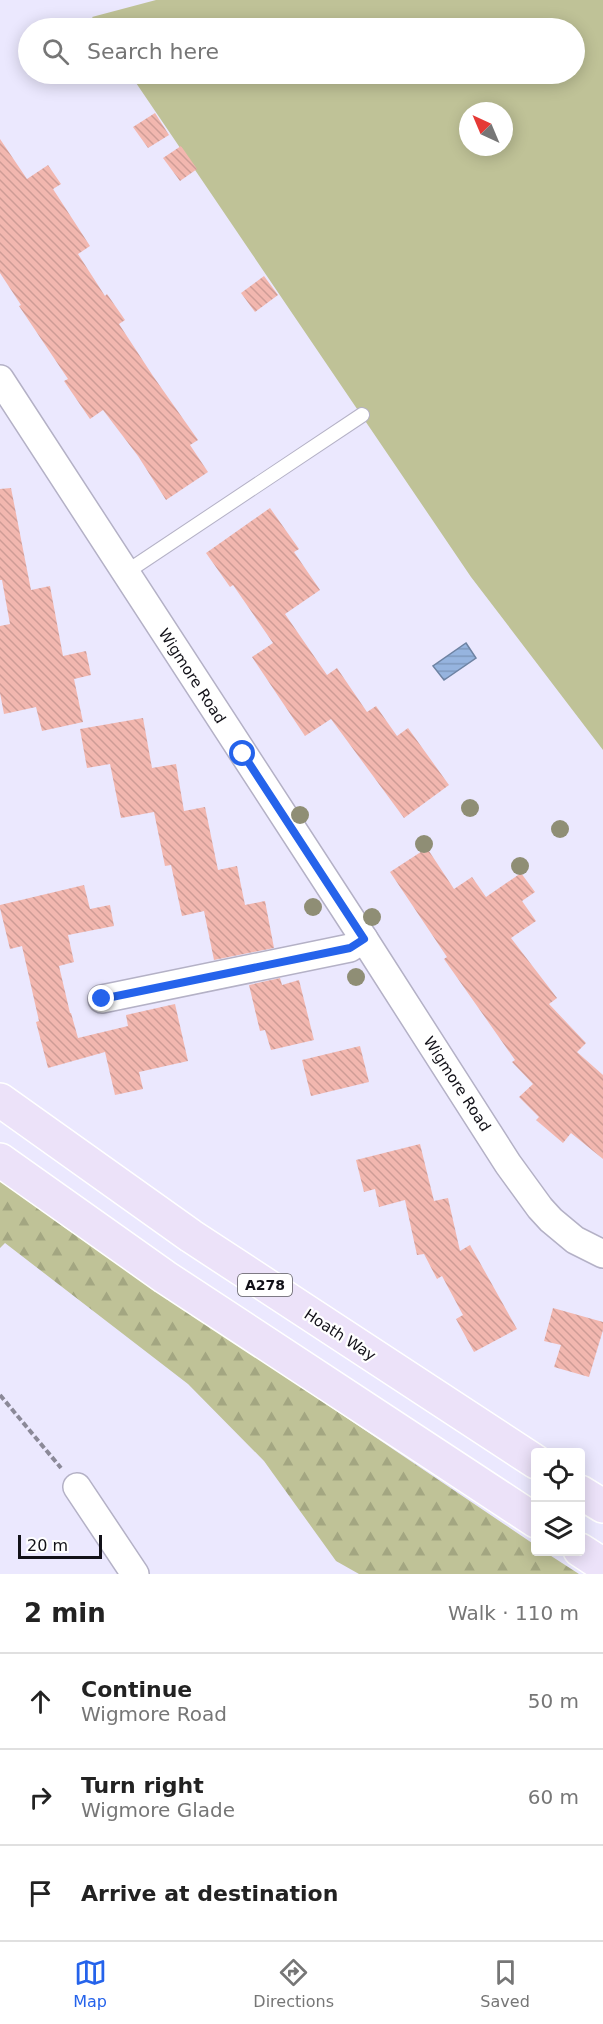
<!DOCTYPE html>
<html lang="en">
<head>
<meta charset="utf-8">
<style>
  :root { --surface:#fff; --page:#f2f2f2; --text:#222; --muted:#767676; --line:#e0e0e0; --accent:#2563eb }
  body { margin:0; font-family:"DejaVu Sans",sans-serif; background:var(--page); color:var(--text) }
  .controls { position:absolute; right:18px; bottom:18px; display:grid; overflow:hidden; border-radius:6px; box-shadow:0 3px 15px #0003 }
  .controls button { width:54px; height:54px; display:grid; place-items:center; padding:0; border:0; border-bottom:2px solid var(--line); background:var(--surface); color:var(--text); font:30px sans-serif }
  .compass { position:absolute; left:459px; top:102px; width:54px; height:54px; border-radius:50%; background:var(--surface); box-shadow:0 3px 15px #0003; rotate:316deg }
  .scale { position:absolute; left:18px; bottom:15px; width:84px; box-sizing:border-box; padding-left:6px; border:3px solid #121118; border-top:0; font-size:16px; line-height:21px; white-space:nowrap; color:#121118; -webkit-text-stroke:4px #fff; paint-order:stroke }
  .stop { position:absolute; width:18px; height:18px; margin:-14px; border:4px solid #2563eb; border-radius:50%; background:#fff }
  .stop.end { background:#2563eb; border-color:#fff; box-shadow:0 2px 6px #0008 }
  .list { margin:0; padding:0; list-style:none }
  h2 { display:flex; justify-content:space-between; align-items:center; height:78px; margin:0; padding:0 24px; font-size:26px }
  h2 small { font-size:20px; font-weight:400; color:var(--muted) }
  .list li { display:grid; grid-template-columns:39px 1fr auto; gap:18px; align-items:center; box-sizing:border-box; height:96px; padding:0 24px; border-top:2px solid var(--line) }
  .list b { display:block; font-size:22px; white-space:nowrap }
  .list p { margin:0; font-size:20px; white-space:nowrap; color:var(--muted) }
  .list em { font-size:20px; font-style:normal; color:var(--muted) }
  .icon { flex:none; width:33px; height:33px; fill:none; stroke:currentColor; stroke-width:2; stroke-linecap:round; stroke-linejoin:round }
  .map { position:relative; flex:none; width:603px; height:1574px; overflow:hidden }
  .search { position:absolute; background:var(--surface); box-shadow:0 3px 15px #0003; left:18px; right:18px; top:18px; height:66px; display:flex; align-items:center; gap:15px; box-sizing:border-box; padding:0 21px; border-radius:33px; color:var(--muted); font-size:22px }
  .sheet { height:366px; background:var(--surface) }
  nav { display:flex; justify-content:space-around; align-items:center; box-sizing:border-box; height:84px; border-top:2px solid var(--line); background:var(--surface); font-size:16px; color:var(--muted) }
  nav a { display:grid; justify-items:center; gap:3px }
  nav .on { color:var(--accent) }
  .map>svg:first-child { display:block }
  .forest { fill:url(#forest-firs) }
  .park { fill:#bfc297; fill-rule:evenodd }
  .water { fill:url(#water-rules); stroke:#6e83a3; stroke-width:1.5 }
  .building { fill:url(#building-back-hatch) }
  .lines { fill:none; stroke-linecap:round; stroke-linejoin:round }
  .lane-casing { stroke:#b4b1c6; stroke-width:16 }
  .street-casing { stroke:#b4b1c6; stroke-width:30 }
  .primary-casing { stroke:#fff; stroke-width:36 }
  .path { stroke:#8b8998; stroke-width:4; stroke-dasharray:6 3; stroke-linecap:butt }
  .lane { stroke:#fff; stroke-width:14 }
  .street { stroke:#fff; stroke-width:27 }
  .primary { stroke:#ece2f9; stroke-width:33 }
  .tree { fill:#8f8e75 }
  .route { stroke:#2563eb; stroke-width:8 }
  .labels { text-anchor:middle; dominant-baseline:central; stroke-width:4.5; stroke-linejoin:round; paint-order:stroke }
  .shield { fill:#fff; stroke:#59585d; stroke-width:1.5 }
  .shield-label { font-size:14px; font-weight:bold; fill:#121118 }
  .street-label { font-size:15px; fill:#121118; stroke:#fff }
</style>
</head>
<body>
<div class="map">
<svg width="603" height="1574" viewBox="0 0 603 1574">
  <defs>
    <pattern id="forest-firs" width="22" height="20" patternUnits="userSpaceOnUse" patternTransform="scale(1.5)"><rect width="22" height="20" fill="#bfc297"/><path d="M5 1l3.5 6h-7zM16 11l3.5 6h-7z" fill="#a3a681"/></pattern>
    <pattern id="water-rules" width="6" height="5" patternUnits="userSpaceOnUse" patternTransform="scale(1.5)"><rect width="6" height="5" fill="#96b4df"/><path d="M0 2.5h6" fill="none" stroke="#809abf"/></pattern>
    <pattern id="building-back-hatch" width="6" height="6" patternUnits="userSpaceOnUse" patternTransform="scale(1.5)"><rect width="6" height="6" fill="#f2b7af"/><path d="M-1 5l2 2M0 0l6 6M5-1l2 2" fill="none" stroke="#ce9c96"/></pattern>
  </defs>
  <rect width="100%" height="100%" fill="#ebe8fe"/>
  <!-- forest -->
  <path class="forest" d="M 0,1179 L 64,1227 L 535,1545 L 536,1552 L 545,1552 L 579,1574 L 359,1574 L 336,1561 L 264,1461 L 188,1384 L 5,1243 L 0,1248 Z"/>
  <!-- park -->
  <path class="park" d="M 156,0 L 603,0 L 603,750 L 471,577 L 130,74 L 574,74 L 574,28 L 100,28 L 92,17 ZM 468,111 L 504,111 L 504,147 L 468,147 Z"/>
  <!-- water -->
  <path class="water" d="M 466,643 L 476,658 L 444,680 L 433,666 Z"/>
  <!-- building -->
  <g class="building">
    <path d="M 155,113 L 169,135 L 148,148 L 133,127 Z"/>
    <path d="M 0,139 L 27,179 L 48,165 L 61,184 L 53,189 L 90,246 L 78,254 L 105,296 L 107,294 L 125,320 L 119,324 L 153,376 L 198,440 L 190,445 L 208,472 L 166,500 L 138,456 L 103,410 L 90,419 L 64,381 L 68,379 L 19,306 L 21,305 L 0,273 Z"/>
    <path d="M 181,146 L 197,169 L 180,181 L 163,158 Z"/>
    <path d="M 264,276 L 278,295 L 255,312 L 241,293 Z"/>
    <path d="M 11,488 L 31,590 L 50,586 L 63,656 L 86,651 L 91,675 L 74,679 L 83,722 L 42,731 L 36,707 L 4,714 L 0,693 L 0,626 L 10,624 L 2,580 L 0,580 L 0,489 Z"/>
    <path d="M 270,508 L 299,549 L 294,552 L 320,590 L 285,614 L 327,675 L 337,668 L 367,712 L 376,706 L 397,736 L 408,728 L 449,785 L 404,818 L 331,719 L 305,736 L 252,657 L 273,643 L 233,585 L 230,587 L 206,553 Z"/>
    <path d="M 143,718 L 152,768 L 176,764 L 184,811 L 205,807 L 218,870 L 237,866 L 245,905 L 265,901 L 274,948 L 214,960 L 204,911 L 182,916 L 171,865 L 165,866 L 154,812 L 121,818 L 110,764 L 87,768 L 80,729 Z"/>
    <path d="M 427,848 L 454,889 L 472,877 L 486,897 L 521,873 L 535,892 L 522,901 L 536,921 L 511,938 L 557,998 L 549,1004 L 586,1043 L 577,1052 L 603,1075 L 603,1159 L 571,1133 L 563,1143 L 536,1120 L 539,1117 L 519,1097 L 533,1084 L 512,1062 L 515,1060 L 444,959 L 447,957 L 390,872 Z"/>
    <path d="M 84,885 L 90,909 L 110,905 L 114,926 L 68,935 L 74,962 L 59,966 L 70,1013 L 71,1013 L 78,1038 L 128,1026 L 126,1015 L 175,1004 L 188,1061 L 139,1072 L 143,1089 L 115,1095 L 105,1052 L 48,1068 L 36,1022 L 39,1021 L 22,946 L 10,949 L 0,908 L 0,905 Z"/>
    <path d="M 280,978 L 282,985 L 299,980 L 314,1040 L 271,1050 L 265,1030 L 260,1031 L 249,985 Z"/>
    <path d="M 360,1046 L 369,1082 L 311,1096 L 302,1060 Z"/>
    <path d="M 420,1144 L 434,1201 L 448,1198 L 460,1251 L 470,1245 L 517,1329 L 474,1352 L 456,1319 L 463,1315 L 442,1276 L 437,1279 L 424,1254 L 417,1255 L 405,1200 L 379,1207 L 375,1189 L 364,1192 L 356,1160 Z"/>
    <path d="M 553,1308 L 603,1322 L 603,1330 L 589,1377 L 554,1367 L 561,1345 L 544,1341 Z"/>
  </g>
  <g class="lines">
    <defs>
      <path id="lane" d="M 125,573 L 362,415"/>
      <g id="street">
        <path d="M 0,379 L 364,939 L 508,1164 L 540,1208 L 551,1220 L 575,1240 L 603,1254"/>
        <path d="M 102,999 L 350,948 L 364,939"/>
        <path d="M 77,1487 L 135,1574"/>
      </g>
      <g id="primary">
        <path d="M 0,1100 L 191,1236 L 536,1462"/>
        <path d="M 0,1160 L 165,1277 L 536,1521"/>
        <path d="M 580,1492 L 603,1506"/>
        <path d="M 580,1550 L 603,1565"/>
      </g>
    </defs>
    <!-- lane casing -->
    <use href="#lane" class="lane-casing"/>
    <!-- street casing -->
    <use href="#street" class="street-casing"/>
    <!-- primary casing -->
    <use href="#primary" class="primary-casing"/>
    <!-- path -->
    <path class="path" d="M 0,1395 L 61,1468"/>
    <!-- lane -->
    <use href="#lane" class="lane"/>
    <!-- street -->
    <use href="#street" class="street"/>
    <!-- primary -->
    <use href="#primary" class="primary"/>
  </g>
  <!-- trees -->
  <g class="tree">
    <circle cx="470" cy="808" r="9"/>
    <circle cx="300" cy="815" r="9"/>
    <circle cx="560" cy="829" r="9"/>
    <circle cx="424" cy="844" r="9"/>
    <circle cx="520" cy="866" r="9"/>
    <circle cx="313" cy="907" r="9"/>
    <circle cx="372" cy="917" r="9"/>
    <circle cx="356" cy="977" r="9"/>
  </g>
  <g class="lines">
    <!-- route -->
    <path class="route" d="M 102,999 L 350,948 L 364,939 L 243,754"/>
  </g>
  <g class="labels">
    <!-- shield labels -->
    <rect class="shield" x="238" y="1274" width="54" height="22" rx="4.5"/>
    <g class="shield-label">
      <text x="265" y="1285">A278</text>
    </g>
    <!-- street labels -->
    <g class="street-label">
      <text transform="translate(192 676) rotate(57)">Wigmore Road</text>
      <text transform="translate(457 1084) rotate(57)">Wigmore Road</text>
      <text transform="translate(340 1335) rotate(33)">Hoath Way</text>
    </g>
  </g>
</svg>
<div class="controls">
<button><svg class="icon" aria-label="locate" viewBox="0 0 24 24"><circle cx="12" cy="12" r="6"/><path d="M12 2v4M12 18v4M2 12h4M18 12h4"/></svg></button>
<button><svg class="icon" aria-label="layers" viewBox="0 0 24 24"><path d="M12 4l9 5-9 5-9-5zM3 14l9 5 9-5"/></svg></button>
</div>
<svg class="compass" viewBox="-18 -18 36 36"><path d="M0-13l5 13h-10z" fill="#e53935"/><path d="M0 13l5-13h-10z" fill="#767676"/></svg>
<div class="scale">20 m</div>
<div class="stop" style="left:243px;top:754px"></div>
<div class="stop end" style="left:102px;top:999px"></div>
<div class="search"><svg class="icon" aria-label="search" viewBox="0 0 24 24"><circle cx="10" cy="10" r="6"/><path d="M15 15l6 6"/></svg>Search here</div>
</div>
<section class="sheet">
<h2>2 min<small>Walk · 110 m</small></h2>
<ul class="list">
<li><svg class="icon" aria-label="ahead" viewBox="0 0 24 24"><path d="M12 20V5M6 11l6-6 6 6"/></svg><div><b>Continue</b><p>Wigmore Road</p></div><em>50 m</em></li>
<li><svg class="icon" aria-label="right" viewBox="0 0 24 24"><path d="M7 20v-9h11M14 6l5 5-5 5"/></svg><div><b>Turn right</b><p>Wigmore Glade</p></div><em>60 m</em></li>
<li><svg class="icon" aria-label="arrive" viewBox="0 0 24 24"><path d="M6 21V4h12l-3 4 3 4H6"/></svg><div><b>Arrive at destination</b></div></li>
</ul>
</section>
<nav>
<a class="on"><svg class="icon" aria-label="map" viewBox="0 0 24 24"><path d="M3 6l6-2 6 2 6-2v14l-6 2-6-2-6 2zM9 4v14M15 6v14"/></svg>Map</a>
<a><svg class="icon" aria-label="directions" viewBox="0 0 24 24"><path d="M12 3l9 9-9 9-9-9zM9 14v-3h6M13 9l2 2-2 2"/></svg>Directions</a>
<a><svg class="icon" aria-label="saved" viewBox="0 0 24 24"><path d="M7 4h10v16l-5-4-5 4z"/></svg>Saved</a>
</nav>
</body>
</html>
